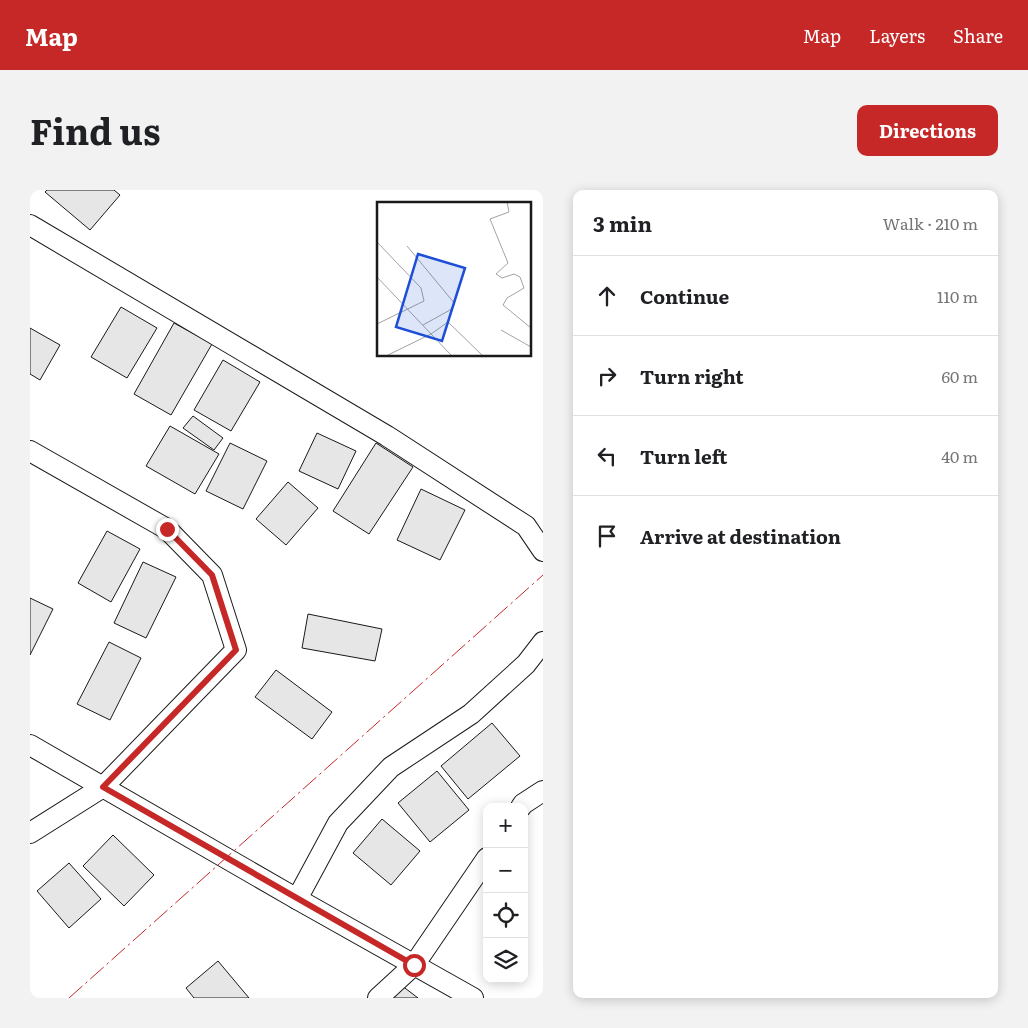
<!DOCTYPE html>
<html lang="en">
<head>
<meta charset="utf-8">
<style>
  :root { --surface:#fff; --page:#f2f2f2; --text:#202124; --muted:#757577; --line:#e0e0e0; --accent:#c62828 }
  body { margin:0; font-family:Literata,serif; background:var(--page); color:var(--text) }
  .controls { position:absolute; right:15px; bottom:15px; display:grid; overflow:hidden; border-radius:10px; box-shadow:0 2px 12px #0003 }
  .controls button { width:45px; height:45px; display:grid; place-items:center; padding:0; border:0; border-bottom:1px solid var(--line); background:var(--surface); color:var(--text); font:25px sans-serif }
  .stop { position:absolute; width:15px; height:15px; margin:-11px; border:4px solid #c62828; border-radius:50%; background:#fff }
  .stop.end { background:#c62828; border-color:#fff; box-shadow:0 1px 5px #0008 }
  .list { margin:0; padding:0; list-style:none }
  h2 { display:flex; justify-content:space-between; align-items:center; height:65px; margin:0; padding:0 20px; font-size:21px }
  h2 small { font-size:16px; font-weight:400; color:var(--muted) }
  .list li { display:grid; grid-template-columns:32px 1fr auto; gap:15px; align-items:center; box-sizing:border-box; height:80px; padding:0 20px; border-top:1px solid var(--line) }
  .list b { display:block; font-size:19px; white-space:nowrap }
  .list em { font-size:16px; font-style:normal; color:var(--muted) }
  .icon { flex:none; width:28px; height:28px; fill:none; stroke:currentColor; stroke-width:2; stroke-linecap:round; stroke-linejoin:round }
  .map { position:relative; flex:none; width:513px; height:808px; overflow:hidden; border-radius:10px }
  header { display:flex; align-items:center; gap:30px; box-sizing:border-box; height:70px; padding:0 25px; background:var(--accent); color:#fff }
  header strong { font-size:24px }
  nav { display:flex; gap:28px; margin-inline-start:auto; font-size:18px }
  .intro { display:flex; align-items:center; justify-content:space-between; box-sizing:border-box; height:120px; padding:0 30px }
  h1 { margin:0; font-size:35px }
  .button { padding:12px 22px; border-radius:10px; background:var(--accent); color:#fff; font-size:18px; font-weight:700 }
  main { display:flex; gap:30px; padding:0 30px }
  aside { flex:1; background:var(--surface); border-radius:10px; box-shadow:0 2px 12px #0003 }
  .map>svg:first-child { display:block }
  .building { fill:#e6e6e6; stroke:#1a1a1a }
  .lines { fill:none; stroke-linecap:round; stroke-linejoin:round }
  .street-casing { stroke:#1a1a1a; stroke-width:22 }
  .street { stroke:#fff; stroke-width:20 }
  .power { stroke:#c62828; stroke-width:1; stroke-dasharray:18 4 2.5 4; stroke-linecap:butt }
  .route { stroke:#c62828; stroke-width:6 }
  .inset-road { fill:none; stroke:#a3a3a3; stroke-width:1 }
  .view { fill:#1d4ed8; fill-opacity:0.15; stroke:#1d4ed8; stroke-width:2.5 }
  .inset-edge { fill:none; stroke:#1a1a1a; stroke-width:2.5 }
</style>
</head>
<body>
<header>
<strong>Map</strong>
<nav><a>Map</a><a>Layers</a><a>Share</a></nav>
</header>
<div class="intro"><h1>Find us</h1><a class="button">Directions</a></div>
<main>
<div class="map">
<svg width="513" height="808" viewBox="0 0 513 808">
  <rect width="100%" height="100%" fill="#fff"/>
  <!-- building -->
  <g class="building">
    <path d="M 17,0 L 84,0 L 90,5 L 60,40 L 15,2 Z"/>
    <path d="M 91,117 L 127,138 L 97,188 L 61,167 Z"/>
    <path d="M 144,133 L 182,154 L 141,225 L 104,204 Z"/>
    <path d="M 0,138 L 30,155 L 10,190 L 0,184 Z"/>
    <path d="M 193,170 L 230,192 L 201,241 L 164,220 Z"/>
    <path d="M 163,226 L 193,248 L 184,260 L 153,238 Z"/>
    <path d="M 140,236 L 189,264 L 165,304 L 116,276 Z"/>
    <path d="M 287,243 L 326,261 L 308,299 L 269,281 Z"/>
    <path d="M 200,253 L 237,271 L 213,319 L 176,301 Z"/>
    <path d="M 346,253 L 383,277 L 339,344 L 303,321 Z"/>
    <path d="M 258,292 L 288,318 L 256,355 L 226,329 Z"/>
    <path d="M 391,299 L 435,320 L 410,370 L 367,350 Z"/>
    <path d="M 77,341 L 110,359 L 81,412 L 48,393 Z"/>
    <path d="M 113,372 L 146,387 L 116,448 L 84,433 Z"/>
    <path d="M 0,408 L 23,419 L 0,465 Z"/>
    <path d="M 278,424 L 352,439 L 345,471 L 272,458 Z"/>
    <path d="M 79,452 L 111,468 L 80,530 L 47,514 Z"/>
    <path d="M 246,480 L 302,522 L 282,549 L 225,507 Z"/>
    <path d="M 462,533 L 490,566 L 438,609 L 411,576 Z"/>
    <path d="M 407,581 L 439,620 L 400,652 L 368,613 Z"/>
    <path d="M 352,629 L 390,661 L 361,695 L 323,663 Z"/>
    <path d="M 83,645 L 124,685 L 94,716 L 53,676 Z"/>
    <path d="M 39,673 L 71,709 L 39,738 L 7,701 Z"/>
    <path d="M 188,771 L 219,808 L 164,808 L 156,798 Z"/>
    <path d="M 367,792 L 388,808 L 354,808 Z"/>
  </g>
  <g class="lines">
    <defs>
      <g id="street">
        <path d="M 0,35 L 357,246 L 496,336 L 513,361"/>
        <path d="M 0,261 L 137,339 L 182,385 L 206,460 L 73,597 L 0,643"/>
        <path d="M 0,555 L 267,709 L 443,808"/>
        <path d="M 491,617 L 493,614 L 513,601"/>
        <path d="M 267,709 L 308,633 L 361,577 L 441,524 L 496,474 L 513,452"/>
        <path d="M 348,808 L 384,775 L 457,668"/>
      </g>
    </defs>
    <!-- street casing -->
    <use href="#street" class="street-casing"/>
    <!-- street -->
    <use href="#street" class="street"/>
    <!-- power -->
    <path class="power" d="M 39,808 L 513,385"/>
  </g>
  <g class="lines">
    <!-- route -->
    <path class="route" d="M 137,339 L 182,385 L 206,460 L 73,597 L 384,775"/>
  </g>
  <!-- overview -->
  <g transform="translate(347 12)">
    <rect width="154" height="154" fill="#fff"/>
    <path class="inset-road" d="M 130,0 L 132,10 L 113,17 L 131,61 L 119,72 L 125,76 L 137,72 L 143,75 L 147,86 L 130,96 L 126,103 L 154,126M 0,40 L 44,86 L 47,99 L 0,122M 30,44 L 78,102 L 73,108 L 46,123M 0,75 L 74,153M 124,128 L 154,145M 11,153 L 54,132 L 71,120 L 105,153"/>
    <path class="view" d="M 41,52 L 88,66 L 65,139 L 19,125 Z"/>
    <rect width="154" height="154" class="inset-edge"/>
  </g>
</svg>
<div class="controls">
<button>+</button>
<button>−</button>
<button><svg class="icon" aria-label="locate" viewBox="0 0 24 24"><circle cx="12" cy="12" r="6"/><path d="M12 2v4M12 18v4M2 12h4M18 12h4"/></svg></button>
<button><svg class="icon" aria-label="layers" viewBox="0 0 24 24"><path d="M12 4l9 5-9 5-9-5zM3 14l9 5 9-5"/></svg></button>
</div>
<div class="stop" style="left:384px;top:775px"></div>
<div class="stop end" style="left:137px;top:339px"></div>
</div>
<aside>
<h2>3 min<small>Walk · 210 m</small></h2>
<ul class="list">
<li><svg class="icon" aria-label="ahead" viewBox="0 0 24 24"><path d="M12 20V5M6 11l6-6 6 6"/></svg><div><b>Continue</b></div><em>110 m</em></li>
<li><svg class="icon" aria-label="right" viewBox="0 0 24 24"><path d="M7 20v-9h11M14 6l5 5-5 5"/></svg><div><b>Turn right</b></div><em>60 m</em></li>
<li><svg class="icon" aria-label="left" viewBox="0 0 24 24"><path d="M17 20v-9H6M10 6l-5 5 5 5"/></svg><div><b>Turn left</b></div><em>40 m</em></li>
<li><svg class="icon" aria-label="arrive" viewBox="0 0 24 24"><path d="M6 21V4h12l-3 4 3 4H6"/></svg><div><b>Arrive at destination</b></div></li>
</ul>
</aside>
</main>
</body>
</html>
